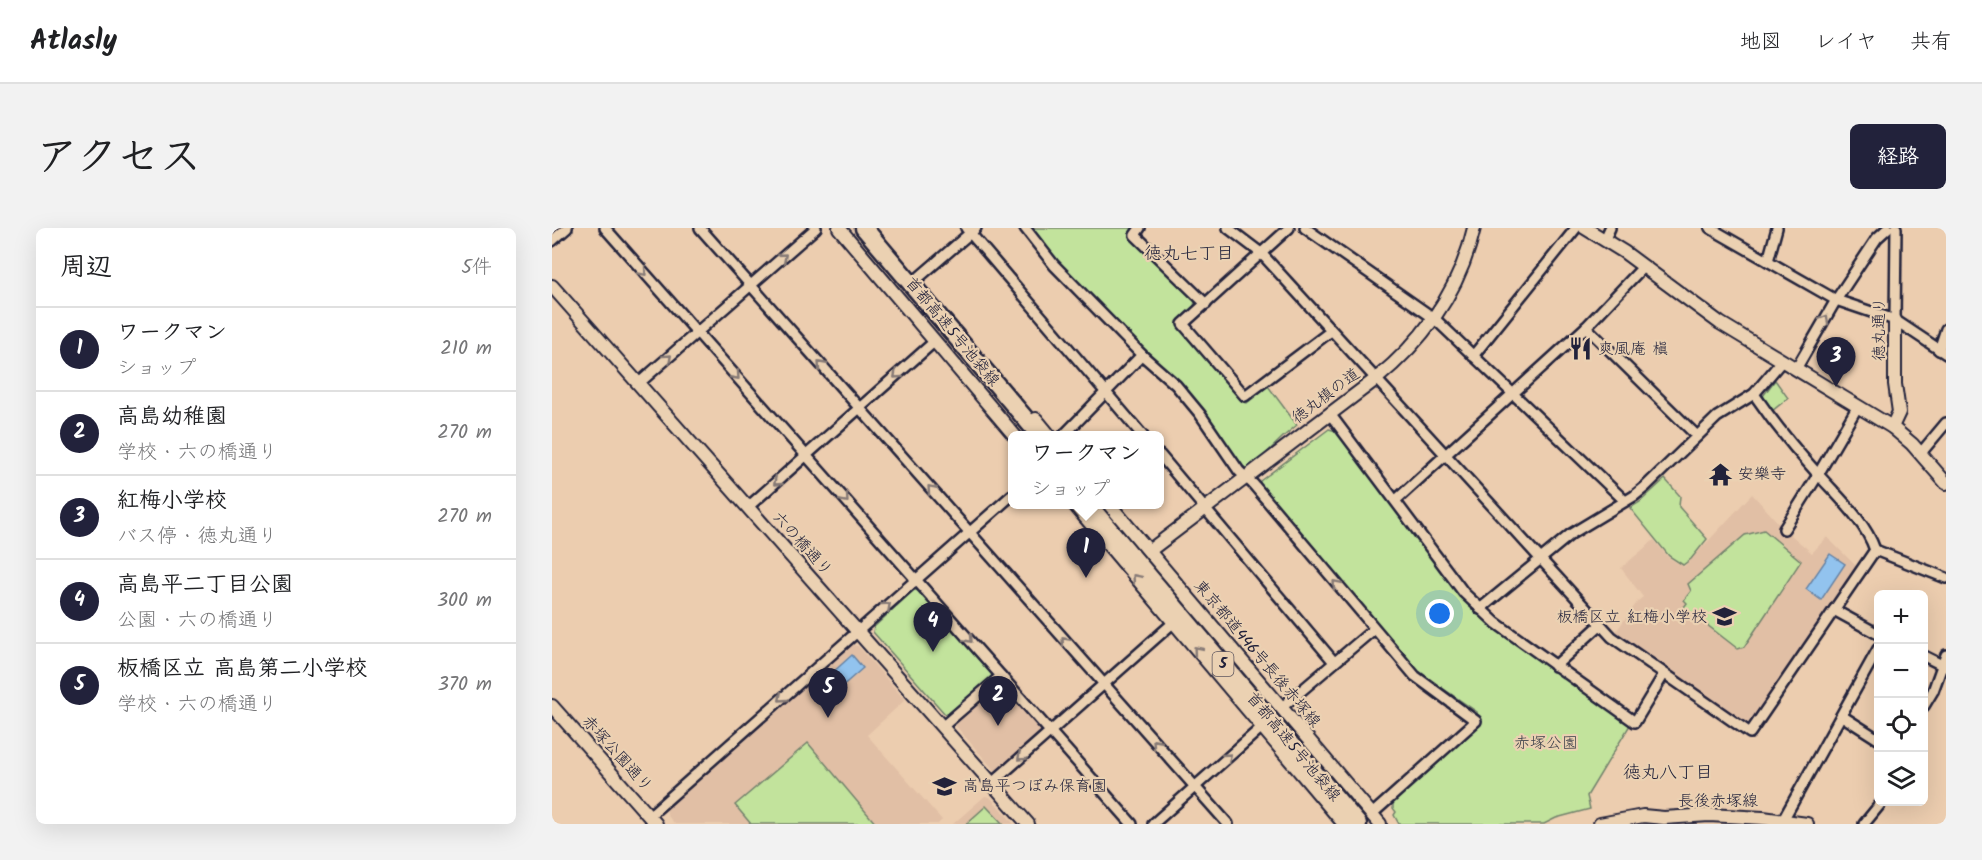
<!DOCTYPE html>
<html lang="ja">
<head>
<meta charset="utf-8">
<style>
  :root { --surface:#fff; --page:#f2f2f2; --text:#202124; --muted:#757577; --line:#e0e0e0; --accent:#22223b }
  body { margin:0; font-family:Kalam,"Klee One",sans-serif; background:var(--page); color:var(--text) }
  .controls { position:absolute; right:18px; bottom:18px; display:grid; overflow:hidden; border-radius:9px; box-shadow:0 6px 24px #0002 }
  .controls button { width:54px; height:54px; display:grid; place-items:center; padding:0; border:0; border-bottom:2px solid var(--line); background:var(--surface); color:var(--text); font:30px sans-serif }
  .you { position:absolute; left:888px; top:386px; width:21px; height:21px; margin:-15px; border:4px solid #fff; border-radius:50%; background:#1a73e8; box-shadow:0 0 0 9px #1a73e833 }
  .badge { display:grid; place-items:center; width:39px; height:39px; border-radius:50%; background:var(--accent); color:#fff; font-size:20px; font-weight:700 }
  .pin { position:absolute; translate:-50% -50px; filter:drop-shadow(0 2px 3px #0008) }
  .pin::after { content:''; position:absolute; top:32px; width:21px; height:18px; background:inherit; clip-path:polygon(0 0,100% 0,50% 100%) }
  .popup { position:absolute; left:456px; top:203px; width:156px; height:78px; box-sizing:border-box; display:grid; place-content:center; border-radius:9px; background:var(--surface); filter:drop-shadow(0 2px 4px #0005); font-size:20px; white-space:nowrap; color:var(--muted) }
  .popup b { font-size:22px; color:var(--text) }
  .popup::after { content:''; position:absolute; left:50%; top:100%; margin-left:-12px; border:12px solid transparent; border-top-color:var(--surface) }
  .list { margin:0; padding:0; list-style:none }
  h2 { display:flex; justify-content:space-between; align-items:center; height:78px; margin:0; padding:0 24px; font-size:26px }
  h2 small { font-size:20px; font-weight:400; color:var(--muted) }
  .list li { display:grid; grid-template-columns:39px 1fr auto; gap:18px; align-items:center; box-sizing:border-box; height:84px; padding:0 24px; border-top:2px solid var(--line) }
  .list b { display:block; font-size:22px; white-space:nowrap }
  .list p { margin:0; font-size:20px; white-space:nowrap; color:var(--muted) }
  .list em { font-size:20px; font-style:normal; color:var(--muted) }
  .icon { flex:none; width:33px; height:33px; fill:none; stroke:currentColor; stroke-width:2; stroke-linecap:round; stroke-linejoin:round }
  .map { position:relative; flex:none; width:1394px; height:596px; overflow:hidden; border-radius:9px }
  header { display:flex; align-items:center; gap:36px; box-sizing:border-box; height:84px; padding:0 30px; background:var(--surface); border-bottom:2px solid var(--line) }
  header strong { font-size:28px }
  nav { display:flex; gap:33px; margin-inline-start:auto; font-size:21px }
  .intro { display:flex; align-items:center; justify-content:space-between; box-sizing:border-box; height:144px; padding:0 36px }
  h1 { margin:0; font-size:42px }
  .button { padding:15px 27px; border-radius:9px; background:var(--accent); color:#fff; font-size:21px; font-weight:700 }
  main { display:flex; gap:36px; padding:0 36px }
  aside { flex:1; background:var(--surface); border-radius:9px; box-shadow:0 6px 24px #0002 }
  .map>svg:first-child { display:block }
  .built { fill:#e1bfa5 }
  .green { fill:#c2e39c; stroke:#72826c; stroke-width:1.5 }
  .water { fill:#92c3ee; stroke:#6583a6; stroke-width:1.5 }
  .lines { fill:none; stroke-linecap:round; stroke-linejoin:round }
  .street-casing { stroke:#22223b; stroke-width:14 }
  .secondary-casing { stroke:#22223b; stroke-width:16 }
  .highway-casing { stroke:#22223b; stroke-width:21 }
  .street { stroke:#ebd1b2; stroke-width:9 }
  .secondary { stroke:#ebd1b2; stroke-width:12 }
  .highway { stroke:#ebd1b2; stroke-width:16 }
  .oneway { stroke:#867a76 }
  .labels { text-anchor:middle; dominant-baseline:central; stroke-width:4.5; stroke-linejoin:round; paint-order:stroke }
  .shield { fill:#ebd1b2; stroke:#5e565f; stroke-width:1.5 }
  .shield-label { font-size:15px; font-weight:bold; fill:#22223b }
  .street-label { font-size:16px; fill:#22223b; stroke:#ebd1b2 }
  .poi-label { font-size:16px; fill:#22223b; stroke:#ebd1b2; text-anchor:start }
  .park-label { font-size:16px; fill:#3a3f4a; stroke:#ebd1b2 }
  .neighbourhood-label { font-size:18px; fill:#22223b; stroke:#ebd1b2 }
</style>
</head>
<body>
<header>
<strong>Atlasly</strong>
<nav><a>地図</a><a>レイヤ</a><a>共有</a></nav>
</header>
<div class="intro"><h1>アクセス</h1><a class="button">経路</a></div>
<main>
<aside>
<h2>周辺<small>5件</small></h2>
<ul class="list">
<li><span class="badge">1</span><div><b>ワークマン</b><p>ショップ</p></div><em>210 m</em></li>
<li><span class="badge">2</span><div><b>高島幼稚園</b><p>学校 · 六の橋通り</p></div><em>270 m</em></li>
<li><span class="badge">3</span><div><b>紅梅小学校</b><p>バス停 · 徳丸通り</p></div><em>270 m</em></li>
<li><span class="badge">4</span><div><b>高島平二丁目公園</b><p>公園 · 六の橋通り</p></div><em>300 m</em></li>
<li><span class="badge">5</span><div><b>板橋区立 高島第二小学校</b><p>学校 · 六の橋通り</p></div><em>370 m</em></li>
</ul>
</aside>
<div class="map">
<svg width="1394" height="596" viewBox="0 0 1394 596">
  <rect width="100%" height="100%" fill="#eccdaf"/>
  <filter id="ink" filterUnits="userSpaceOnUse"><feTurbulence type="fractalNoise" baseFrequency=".0167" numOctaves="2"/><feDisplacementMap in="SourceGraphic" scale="12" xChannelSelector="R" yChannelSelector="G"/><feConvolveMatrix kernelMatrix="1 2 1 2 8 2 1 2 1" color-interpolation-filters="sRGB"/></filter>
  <g filter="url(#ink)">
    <!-- built -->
    <g class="built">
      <path d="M 1200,266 L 1232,301 L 1260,325 L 1275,309 L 1306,340 L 1200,493 L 1191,495 L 1063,405 L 1086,373 L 1091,369 L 1069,340 L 1102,312 L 1116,329 L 1132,339 Z"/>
      <path d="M 300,417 L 306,418 L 353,472 L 315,507 L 390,592 L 386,596 L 123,596 L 115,587 L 115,581 Z"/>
      <path d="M 445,456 L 450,456 L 489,499 L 488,505 L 446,543 L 442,542 L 403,497 L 402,493 Z"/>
      <path d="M 433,568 L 438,569 L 462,596 L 401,596 Z"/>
    </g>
    <!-- green -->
    <g class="green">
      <path d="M 477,0 L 583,0 L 578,8 L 582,14 L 643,72 L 642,79 L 635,85 L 633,106 L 692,174 L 695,175 L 716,158 L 745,197 L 732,208 L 697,242 L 675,229 L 653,190 L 506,35 Z"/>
      <path d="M 1223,152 L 1236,170 L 1220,183 L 1211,168 Z"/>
      <path d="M 777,201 L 784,203 L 790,208 L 905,363 L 931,390 L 1078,497 L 1035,568 L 1038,581 L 1004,590 L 992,596 L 847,596 L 842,587 L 844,584 L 841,580 L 841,573 L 867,551 L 887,526 L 908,514 L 927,498 L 925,484 L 867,444 L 855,432 L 708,260 L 708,253 Z"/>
      <path d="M 1113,251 L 1128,268 L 1127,279 L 1155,311 L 1139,331 L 1131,337 L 1117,328 L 1078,280 L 1088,274 Z"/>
      <path d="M 1212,302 L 1249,333 L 1192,419 L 1186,421 L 1132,379 L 1135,375 L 1132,372 L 1139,363 L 1136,356 L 1193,307 Z"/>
      <path d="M 362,362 L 369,363 L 440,444 L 440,451 L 399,487 L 393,486 L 321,404 L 322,399 Z"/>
      <path d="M 256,515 L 324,596 L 199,596 L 183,577 Z"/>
      <path d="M 434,578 L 451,596 L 414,596 Z"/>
    </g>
    <!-- water -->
    <g class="water">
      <path d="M 1278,326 L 1293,336 L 1269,372 L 1254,361 Z"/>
      <path d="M 300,427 L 311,440 L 280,467 L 269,455 Z"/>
    </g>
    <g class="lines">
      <defs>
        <g id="street">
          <path d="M 53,0 L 580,596"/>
          <path d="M 148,0 L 676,596"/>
          <path d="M 414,0 L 591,208"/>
          <path d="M 473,0 L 502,37 L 590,127 L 624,157 L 648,186 L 687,243 L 701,256 L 863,448 L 924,493 L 820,586"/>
          <path d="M 588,0 L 583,7 L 654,76"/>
          <path d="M 676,0 L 709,25 L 1060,409 L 1198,505 L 1323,322 L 1394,350"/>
          <path d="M 737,0 L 631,96 L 693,168 L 779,103"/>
          <path d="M 753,0 L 883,91 L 1073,273"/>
          <path d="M 1158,0 L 1284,72 L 1343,92 L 1394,126"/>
          <path d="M 1053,11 L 1058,0"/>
          <path d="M 0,13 L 15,0"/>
          <path d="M 1216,33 L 1225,0"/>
          <path d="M 365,51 L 424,0"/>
          <path d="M 1343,92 L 1344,0"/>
          <path d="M 1034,99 L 1145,208"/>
          <path d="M 1387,122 L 1394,101"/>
          <path d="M 921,128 L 1024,0"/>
          <path d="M 1244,141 L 1284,72 L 1325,10 L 1336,0"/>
          <path d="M 86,156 L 264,0"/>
          <path d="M 1202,166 C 1221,194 1241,219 1264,244 C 1284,267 1313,292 1323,322"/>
          <path d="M 778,186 L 912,365 L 944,395 L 1083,494 L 1112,446"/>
          <path d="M 511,208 L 590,127"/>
          <path d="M 1368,226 L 1394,195"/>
          <path d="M 608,227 L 782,434"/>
          <path d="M 844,272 L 1034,99 L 1092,38"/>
          <path d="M 196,279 L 383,113"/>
          <path d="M 1232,301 L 1264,250 L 1306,178"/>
          <path d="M 928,381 L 1019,306 L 1082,268 L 1093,259 L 1165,189 L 1202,166 L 1230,133"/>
          <path d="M 1282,382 L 1326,406"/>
          <path d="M 1372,428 L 1394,439"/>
          <path d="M 1003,438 L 1048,397"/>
          <path d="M 1372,478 L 1381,463 L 1394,427"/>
          <path d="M 729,480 L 822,401"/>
          <path d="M 1290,488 L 1326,511"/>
          <path d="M 390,499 L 449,448"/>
          <path d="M 440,555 L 622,394"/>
          <path d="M 97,588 L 460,267"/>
          <path d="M 1231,592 L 1326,421"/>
          <path d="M 601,596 L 710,499"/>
          <path d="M 1312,596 L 1330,574"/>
        </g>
        <g id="secondary">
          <path d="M 287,0 L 463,208"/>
          <path d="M 1033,0 L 1072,24 L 1168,95 L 1340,199 L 1360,216 L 1394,255"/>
          <path d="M 0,58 L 476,596"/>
          <path d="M 484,191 L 498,208"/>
          <path d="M 1340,199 L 1347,184 L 1343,156 L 1343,92"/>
          <path d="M 522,276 L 792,596"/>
          <path d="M 557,276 L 828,596"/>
          <path d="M 597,323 L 824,151 C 873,111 908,62 922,0"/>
          <path d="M 0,478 L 104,596"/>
          <path d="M 1048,596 L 1091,588 L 1112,590 L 1157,587 L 1211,590 L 1255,596"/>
        </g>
        <g id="highway">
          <path d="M 312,0 L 488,208"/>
          <path d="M 536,276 L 806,596"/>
        </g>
      </defs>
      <!-- street casing -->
      <use href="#street" class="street-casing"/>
      <!-- secondary casing -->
      <use href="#secondary" class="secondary-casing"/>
      <!-- highway casing -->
      <use href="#highway" class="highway-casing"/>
      <!-- street -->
      <use href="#street" class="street"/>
      <!-- secondary -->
      <use href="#secondary" class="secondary"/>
      <!-- highway -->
      <use href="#highway" class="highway"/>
    </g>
    <!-- one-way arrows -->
    <defs><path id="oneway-chevron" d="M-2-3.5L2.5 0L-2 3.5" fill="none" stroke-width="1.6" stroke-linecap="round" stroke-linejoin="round" transform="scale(1.5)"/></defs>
    <g class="oneway">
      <use href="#oneway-chevron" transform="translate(231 29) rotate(-41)"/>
      <use href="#oneway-chevron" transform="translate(91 44) rotate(49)"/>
      <use href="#oneway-chevron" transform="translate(1273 91) rotate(-60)"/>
      <use href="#oneway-chevron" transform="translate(116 130) rotate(-42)"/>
      <use href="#oneway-chevron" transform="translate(269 137) rotate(-132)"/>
      <use href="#oneway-chevron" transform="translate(345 147) rotate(138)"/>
      <use href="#oneway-chevron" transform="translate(184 148) rotate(48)"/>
      <use href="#oneway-chevron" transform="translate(225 254) rotate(139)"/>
      <use href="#oneway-chevron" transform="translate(379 261) rotate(-131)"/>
      <use href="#oneway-chevron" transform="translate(293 271) rotate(49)"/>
      <use href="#oneway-chevron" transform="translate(584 350) rotate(-130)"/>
      <use href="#oneway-chevron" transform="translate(784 356) rotate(-130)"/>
      <use href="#oneway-chevron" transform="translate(335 378) rotate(-42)"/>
      <use href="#oneway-chevron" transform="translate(417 411) rotate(48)"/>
      <use href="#oneway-chevron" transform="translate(513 413) rotate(-132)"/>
      <use href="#oneway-chevron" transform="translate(645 422) rotate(-130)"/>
      <use href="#oneway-chevron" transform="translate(230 470) rotate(139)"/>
      <use href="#oneway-chevron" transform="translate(604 515) rotate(-132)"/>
      <use href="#oneway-chevron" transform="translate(469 529) rotate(138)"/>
      <use href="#oneway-chevron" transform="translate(676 529) rotate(-41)"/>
    </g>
  </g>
  <!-- icons -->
  <defs>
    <symbol id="restaurant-bare" viewBox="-9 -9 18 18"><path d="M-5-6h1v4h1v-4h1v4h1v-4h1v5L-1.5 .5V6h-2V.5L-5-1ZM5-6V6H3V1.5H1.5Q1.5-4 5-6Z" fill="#22223b" stroke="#ebd1b2" stroke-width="2.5" paint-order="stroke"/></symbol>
    <symbol id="temple-bare" viewBox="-9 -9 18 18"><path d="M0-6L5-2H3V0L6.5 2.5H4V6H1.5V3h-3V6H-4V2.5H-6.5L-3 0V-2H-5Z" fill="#22223b" stroke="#ebd1b2" stroke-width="2.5" paint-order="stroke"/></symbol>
    <symbol id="school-bare" viewBox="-9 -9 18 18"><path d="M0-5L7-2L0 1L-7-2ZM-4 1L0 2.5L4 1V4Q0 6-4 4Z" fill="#22223b" stroke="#ebd1b2" stroke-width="2.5" paint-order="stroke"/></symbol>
  </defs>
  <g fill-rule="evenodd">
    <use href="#restaurant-bare" x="1012" y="104" width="33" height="33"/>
    <use href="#temple-bare" x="1152" y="230" width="33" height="33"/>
    <use href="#school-bare" x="1156" y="372" width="33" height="33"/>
    <use href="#school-bare" x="376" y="542" width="33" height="33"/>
  </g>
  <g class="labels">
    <!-- shield labels -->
    <rect class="shield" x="660.5" y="424" width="21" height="24" rx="4.5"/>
    <g class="shield-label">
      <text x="671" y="436">5</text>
    </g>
    <!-- street labels -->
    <g class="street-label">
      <text transform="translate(1327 101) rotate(-90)">徳丸通り</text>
      <text transform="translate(400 104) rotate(50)">首都高速5号池袋線</text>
      <text transform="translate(774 168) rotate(-37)">徳丸槙の道</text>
      <text transform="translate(250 316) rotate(48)">六の橋通り</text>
      <text transform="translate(705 426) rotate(50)">東京都道446号長後赤塚線</text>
      <text transform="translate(741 519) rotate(50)">首都高速5号池袋線</text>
      <text transform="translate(65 526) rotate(48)">赤塚公園通り</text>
      <text x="1166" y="573">長後赤塚線</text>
    </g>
    <!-- poi labels -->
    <g class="poi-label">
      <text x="1046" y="121">爽風庵 槇</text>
      <text x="1186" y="246">安樂寺</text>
      <text x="1155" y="389" text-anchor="end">板橋区立 紅梅小学校</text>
      <text x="411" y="558">高島平つぼみ保育園</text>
    </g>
    <!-- park labels -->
    <g class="park-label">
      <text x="994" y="515">赤塚公園</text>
    </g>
    <!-- neighbourhood labels -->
    <g class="neighbourhood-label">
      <text x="637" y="26">徳丸七丁目</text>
      <text x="1116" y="545">徳丸八丁目</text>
    </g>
  </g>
</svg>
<div class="controls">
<button>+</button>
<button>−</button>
<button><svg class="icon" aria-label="locate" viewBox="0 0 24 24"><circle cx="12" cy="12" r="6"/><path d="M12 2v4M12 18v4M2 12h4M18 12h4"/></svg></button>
<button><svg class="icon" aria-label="layers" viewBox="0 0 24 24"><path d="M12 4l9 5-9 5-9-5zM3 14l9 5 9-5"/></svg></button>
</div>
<div class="you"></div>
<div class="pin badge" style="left:534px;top:350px">1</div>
<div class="popup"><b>ワークマン</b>ショップ</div>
<div class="pin badge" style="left:446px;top:498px">2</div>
<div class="pin badge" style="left:1284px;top:159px">3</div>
<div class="pin badge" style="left:381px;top:424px">4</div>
<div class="pin badge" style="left:276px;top:490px">5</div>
</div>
</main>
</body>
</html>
